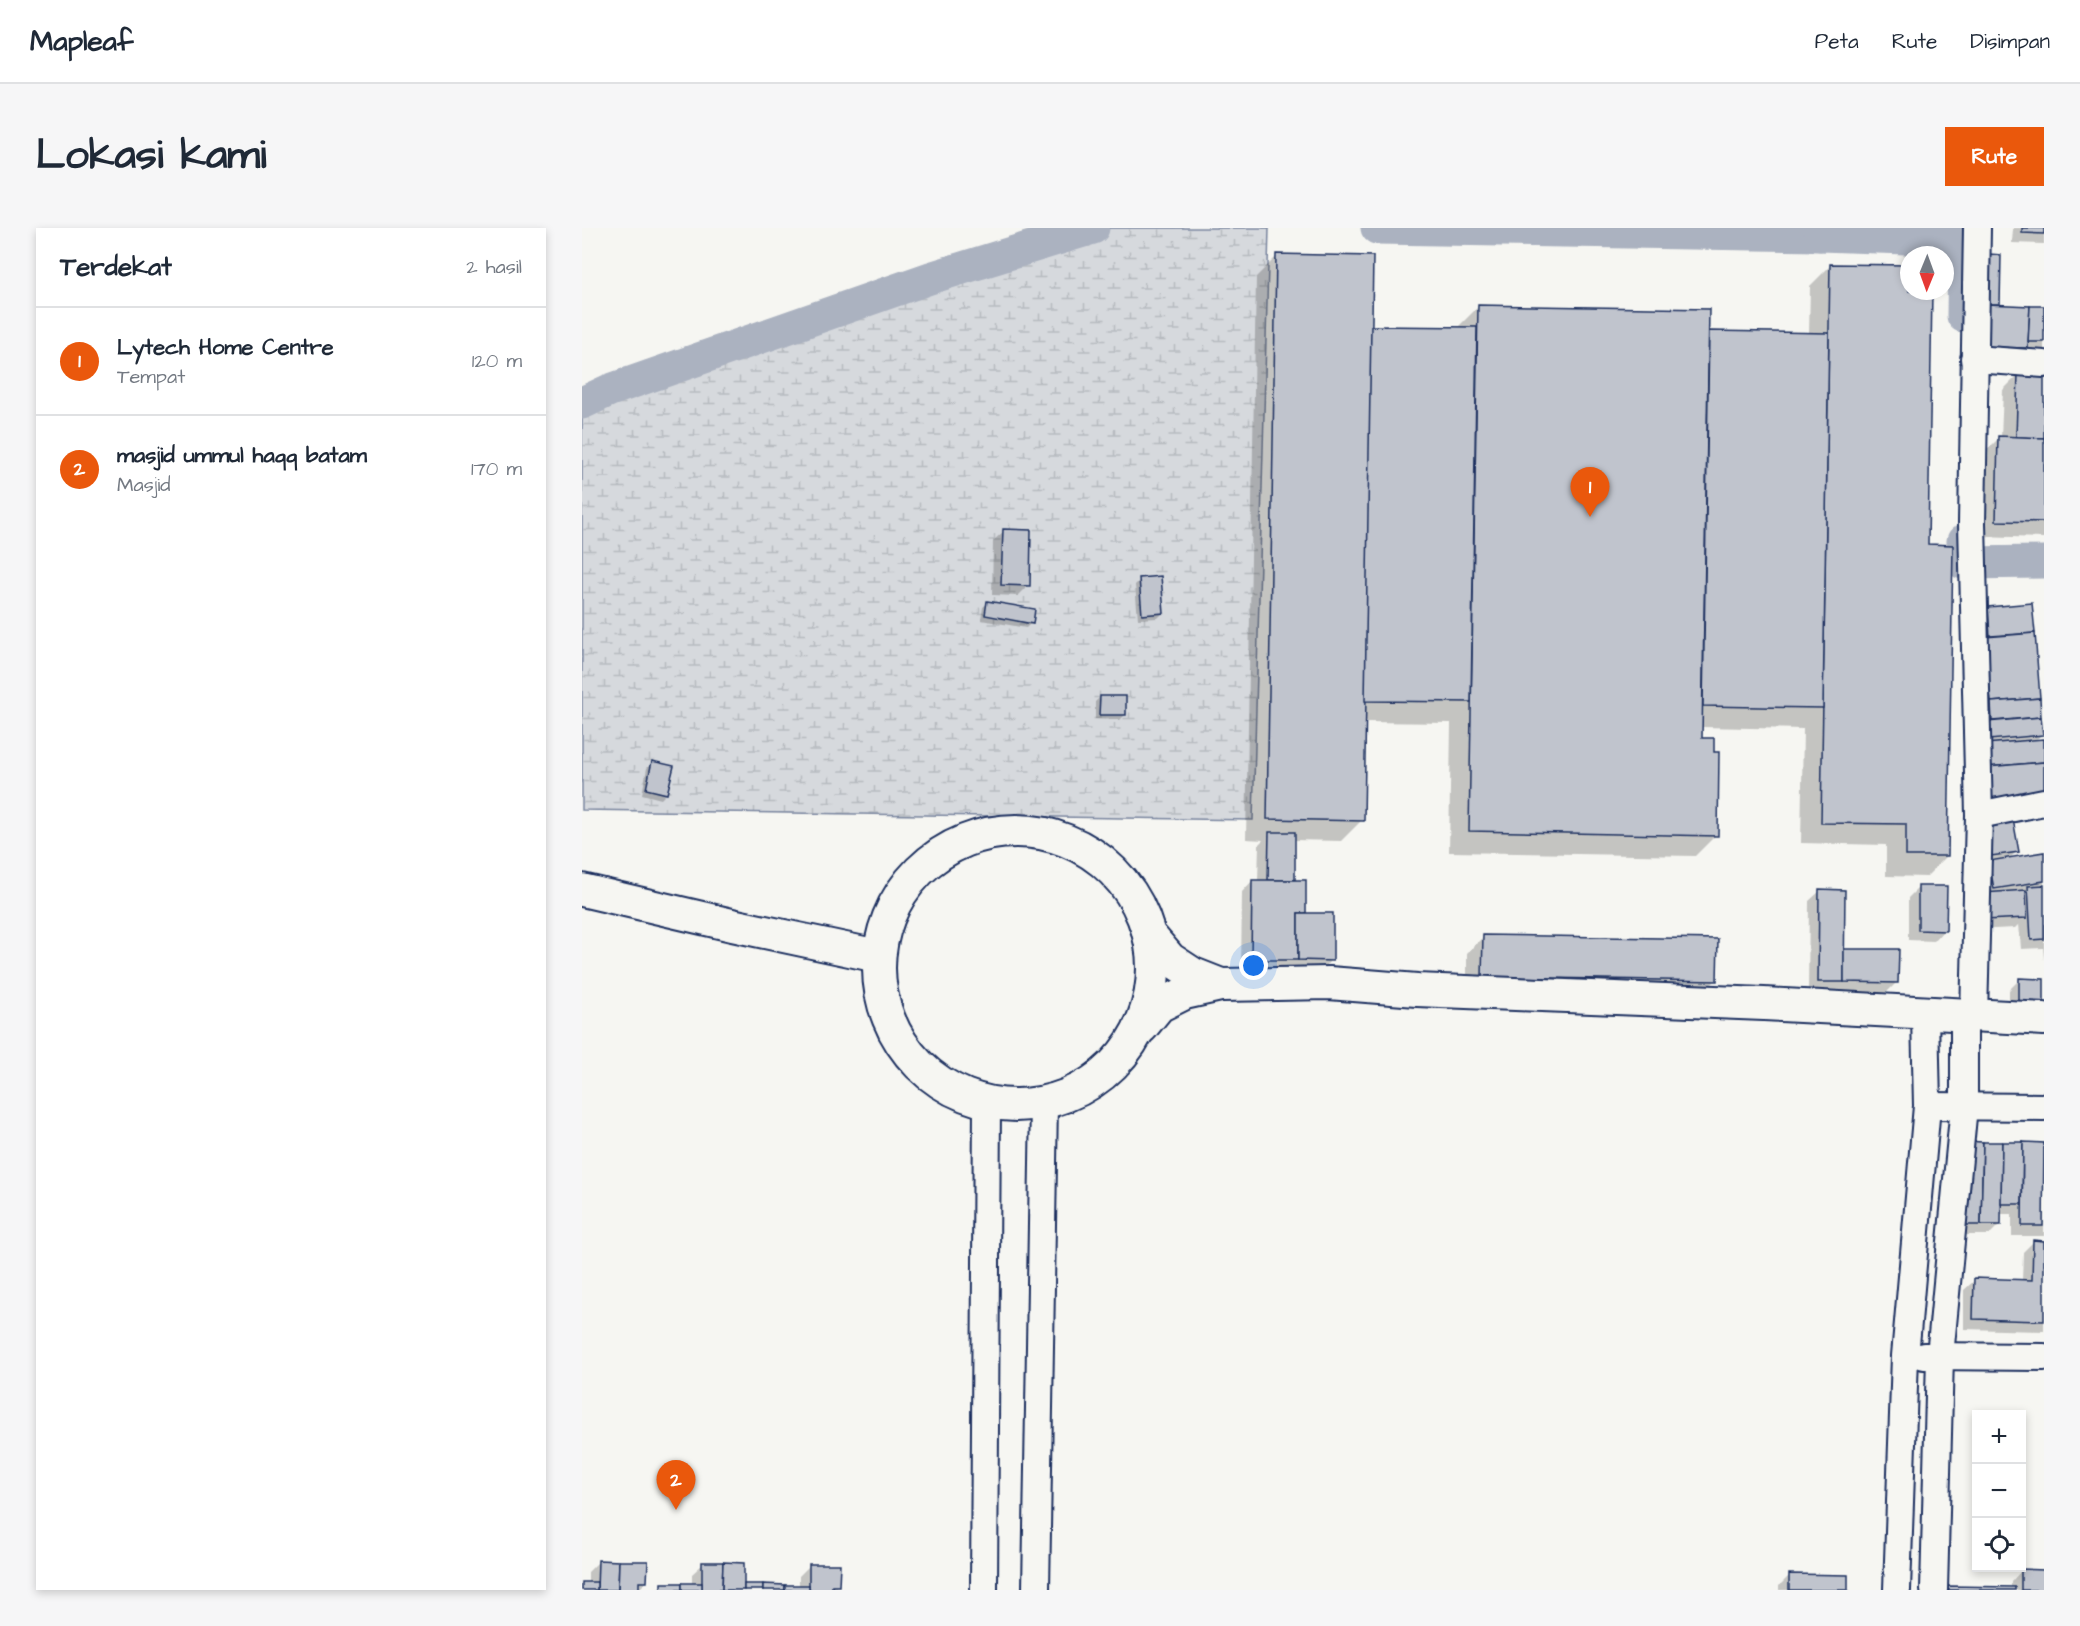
<!DOCTYPE html>
<html lang="id">
<head>
<meta charset="utf-8">
<style>
  :root { --surface:#fff; --page:#f6f6f7; --text:#1f2937; --muted:#747a83; --line:#e0e1e3; --accent:#ea580c }
  body { margin:0; font-family:"Architects Daughter",sans-serif; background:var(--page); color:var(--text) }
  .controls { position:absolute; right:18px; bottom:18px; display:grid; overflow:hidden; border-radius:0px; box-shadow:0 3px 9px #0003 }
  .controls button { width:54px; height:54px; display:grid; place-items:center; padding:0; border:0; border-bottom:2px solid var(--line); background:var(--surface); color:var(--text); font:30px sans-serif }
  .compass { position:absolute; left:1318px; top:18px; width:54px; height:54px; border-radius:50%; background:var(--surface); box-shadow:0 3px 9px #0003; rotate:181deg }
  .you { position:absolute; left:672px; top:738px; width:21px; height:21px; margin:-15px; border:4px solid #fff; border-radius:50%; background:#1a73e8; box-shadow:0 0 0 9px #1a73e833 }
  .badge { display:grid; place-items:center; width:39px; height:39px; border-radius:50%; background:var(--accent); color:#fff; font-size:20px; font-weight:700 }
  .pin { position:absolute; translate:-50% -50px; filter:drop-shadow(0 2px 3px #0008) }
  .pin::after { content:''; position:absolute; top:32px; width:21px; height:18px; background:inherit; clip-path:polygon(0 0,100% 0,50% 100%) }
  .list { margin:0; padding:0; list-style:none }
  h2 { display:flex; justify-content:space-between; align-items:center; height:78px; margin:0; padding:0 24px; font-size:26px }
  h2 small { font-size:20px; font-weight:400; color:var(--muted) }
  .list li { display:grid; grid-template-columns:39px 1fr auto; gap:18px; align-items:center; box-sizing:border-box; height:108px; padding:0 24px; border-top:2px solid var(--line) }
  .list b { display:block; font-size:22px; white-space:nowrap }
  .list p { margin:0; font-size:20px; white-space:nowrap; color:var(--muted) }
  .list em { font-size:20px; font-style:normal; color:var(--muted) }
  .icon { flex:none; width:33px; height:33px; fill:none; stroke:currentColor; stroke-width:2; stroke-linecap:round; stroke-linejoin:round }
  .map { position:relative; flex:none; width:1462px; height:1362px; overflow:hidden; border-radius:0px }
  header { display:flex; align-items:center; gap:36px; box-sizing:border-box; height:84px; padding:0 30px; background:var(--surface); border-bottom:2px solid var(--line) }
  header strong { font-size:28px }
  nav { display:flex; gap:33px; margin-inline-start:auto; font-size:21px }
  .intro { display:flex; align-items:center; justify-content:space-between; box-sizing:border-box; height:144px; padding:0 36px }
  h1 { margin:0; font-size:42px }
  .button { padding:15px 27px; border-radius:0px; background:var(--accent); color:#fff; font-size:21px; font-weight:700 }
  main { display:flex; gap:36px; padding:0 36px }
  aside { flex:1; background:var(--surface); border-radius:0px; box-shadow:0 3px 9px #0003 }
  .map>svg:first-child { display:block }
  .wetland { fill:url(#wetland-marsh); stroke:#78849e; stroke-width:1.5 }
  .shadow { fill:#0003 }
  .lines { fill:none; stroke-linecap:round; stroke-linejoin:round }
  .canal { stroke:#abb2c0; stroke-width:33 }
  .building { fill:#c0c4cd; stroke:#1b2f5e; stroke-width:1.5 }
  .minor-casing { stroke:#1b2f5e; stroke-width:30 }
  .tertiary-casing { stroke:#1b2f5e; stroke-width:36 }
  .minor { stroke:#f6f6f2; stroke-width:26 }
  .tertiary { stroke:#f6f6f2; stroke-width:32 }
</style>
</head>
<body>
<header>
<strong>Mapleaf</strong>
<nav><a>Peta</a><a>Rute</a><a>Disimpan</a></nav>
</header>
<div class="intro"><h1>Lokasi kami</h1><a class="button">Rute</a></div>
<main>
<aside>
<h2>Terdekat<small>2 hasil</small></h2>
<ul class="list">
<li><span class="badge">1</span><div><b>Lytech Home Centre</b><p>Tempat</p></div><em>120 m</em></li>
<li><span class="badge">2</span><div><b>masjid ummul haqq batam</b><p>Masjid</p></div><em>170 m</em></li>
</ul>
</aside>
<div class="map">
<svg width="1462" height="1362" viewBox="0 0 1462 1362">
  <defs>
    <pattern id="wetland-marsh" width="20" height="14" patternUnits="userSpaceOnUse" patternTransform="scale(1.5)"><rect width="20" height="14" fill="#d6d9dd"/><path d="M1 5h8M5 5V1M11 12h8M15 12V8" fill="none" stroke="#b7bbc0"/></pattern>
  </defs>
  <rect width="100%" height="100%" fill="#f6f6f2"/>
  <filter id="ink" filterUnits="userSpaceOnUse"><feTurbulence type="fractalNoise" baseFrequency=".0167" numOctaves="2"/><feDisplacementMap in="SourceGraphic" scale="12" xChannelSelector="R" yChannelSelector="G"/><feConvolveMatrix kernelMatrix="1 2 1 2 8 2 1 2 1" color-interpolation-filters="sRGB"/></filter>
  <g filter="url(#ink)">
    <!-- wetland -->
    <path class="wetland" d="M 511,0 L 687,0 L 671,592 L 0,582 L 0,175 L 28,162 L 348,50 Z"/>
    <!-- shadow -->
    <g class="shadow">
      <path d="M 1431,0 L 1462,0 L 1462,16 L 1430,15 Z"/>
      <path d="M 695,28 L 788,99 L 875,100 L 896,79 L 1125,104 L 1227,106 L 1228,58 L 1249,37 L 1327,38 L 1327,63 L 1348,63 L 1345,318 L 1365,628 L 1344,649 L 1304,648 L 1304,617 L 1219,615 L 1221,501 L 1119,499 L 1119,511 L 1134,607 L 1113,628 L 867,624 L 869,495 L 782,494 L 780,592 L 759,613 L 712,612 L 711,654 L 723,686 L 749,732 L 739,743 L 659,742 L 660,664 L 670,653 L 676,653 L 677,616 L 681,612 L 664,611 L 674,49 Z"/>
      <path d="M 1403,33 L 1416,76 L 1414,78 L 1462,80 L 1462,125 L 1393,129 Z"/>
      <path d="M 1437,146 L 1462,147 L 1462,310 L 1399,308 L 1401,226 L 1417,210 L 1419,210 L 1421,162 Z"/>
      <path d="M 422,303 L 447,357 L 436,368 L 410,367 L 411,313 Z"/>
      <path d="M 558,352 L 581,385 L 576,390 L 556,391 L 553,357 Z"/>
      <path d="M 406,375 L 449,395 L 444,400 L 399,392 L 401,379 Z"/>
      <path d="M 1449,376 L 1460,506 L 1453,513 L 1462,512 L 1462,571 L 1397,580 L 1396,390 L 1407,380 Z"/>
      <path d="M 518,469 L 543,487 L 538,492 L 513,491 L 513,474 Z"/>
      <path d="M 70,535 L 84,566 L 79,571 L 60,566 L 65,540 Z"/>
      <path d="M 1400,602 L 1435,623 L 1427,631 L 1462,626 L 1462,732 L 1461,720 L 1439,721 L 1437,696 L 1433,700 L 1392,702 L 1397,645 L 1412,631 L 1405,632 Z"/>
      <path d="M 1337,659 L 1362,702 L 1352,713 L 1326,712 L 1326,670 Z"/>
      <path d="M 1238,663 L 1261,722 L 1315,754 L 1304,765 L 1226,764 L 1227,673 Z"/>
      <path d="M 901,709 L 1134,752 L 1118,768 L 885,764 L 885,725 Z"/>
      <path d="M 1437,752 L 1462,752 L 1462,789 L 1427,789 L 1427,762 Z"/>
      <path d="M 1381,915 L 1462,916 L 1462,1008 L 1430,1008 L 1430,986 L 1417,986 L 1417,997 L 1407,1007 L 1369,1007 Z"/>
      <path d="M 1451,1014 L 1462,1014 L 1462,1103 L 1382,1101 L 1382,1062 L 1393,1052 L 1440,1053 L 1441,1024 Z"/>
      <path d="M 16,1334 L 64,1354 L 56,1362 L 0,1362 L 0,1355 L 6,1355 L 6,1344 Z"/>
      <path d="M 121,1336 L 160,1357 L 217,1358 L 217,1348 L 228,1337 L 256,1357 L 251,1362 L 75,1362 L 80,1357 L 110,1357 L 110,1346 Z"/>
      <path d="M 1439,1343 L 1462,1343 L 1462,1362 L 1363,1362 L 1366,1359 L 1429,1360 L 1429,1354 Z"/>
      <path d="M 1208,1347 L 1265,1362 L 1197,1362 L 1197,1358 Z"/>
    </g>
    <g class="lines">
      <!-- canal -->
      <g class="canal">
        <path d="M 795,0 L 1238,7 L 1238,0"/>
        <path d="M 1238,7 L 1382,12 L 1381,88"/>
        <path d="M 0,175 L 28,162 L 348,50 L 511,0"/>
        <path d="M 1381,313 L 1381,335 L 1462,334"/>
      </g>
    </g>
    <!-- building -->
    <g class="building">
      <path d="M 1440,0 L 1462,0 L 1462,6 L 1440,5 Z"/>
      <path d="M 694,26 L 791,28 L 782,593 L 685,591 Z"/>
      <path d="M 1407,26 L 1419,27 L 1418,76 L 1405,76 Z"/>
      <path d="M 1248,36 L 1327,37 L 1327,63 L 1350,63 L 1346,316 L 1371,317 L 1366,628 L 1324,628 L 1324,596 L 1239,595 Z"/>
      <path d="M 1405,76 L 1448,78 L 1446,120 L 1403,119 Z"/>
      <path d="M 896,77 L 1127,81 L 1120,510 L 1132,510 L 1132,524 L 1137,524 L 1136,608 L 887,603 Z"/>
      <path d="M 1448,78 L 1462,78 L 1462,114 L 1446,114 Z"/>
      <path d="M 789,98 L 895,99 L 889,474 L 783,473 Z"/>
      <path d="M 1127,103 L 1247,105 L 1241,480 L 1121,478 Z"/>
      <path d="M 1436,145 L 1462,145 L 1462,210 L 1434,209 Z"/>
      <path d="M 1416,208 L 1462,210 L 1462,294 L 1414,293 Z"/>
      <path d="M 421,301 L 449,302 L 448,358 L 419,357 Z"/>
      <path d="M 579,348 L 582,385 L 560,387 L 557,350 Z"/>
      <path d="M 405,373 L 453,381 L 451,396 L 403,387 Z"/>
      <path d="M 1450,375 L 1453,405 L 1408,408 L 1406,379 Z"/>
      <path d="M 1453,405 L 1458,470 L 1409,474 L 1403,409 Z"/>
      <path d="M 518,468 L 544,468 L 544,487 L 517,487 Z"/>
      <path d="M 1458,470 L 1459,489 L 1410,493 L 1409,474 Z"/>
      <path d="M 1459,489 L 1461,507 L 1407,512 L 1405,494 Z"/>
      <path d="M 1462,511 L 1462,534 L 1405,539 L 1403,516 Z"/>
      <path d="M 70,533 L 92,538 L 85,566 L 64,561 Z"/>
      <path d="M 1462,534 L 1462,565 L 1407,570 L 1405,539 Z"/>
      <path d="M 1431,591 L 1437,624 L 1409,628 L 1404,596 Z"/>
      <path d="M 687,604 L 713,604 L 713,652 L 686,652 Z"/>
      <path d="M 1462,624 L 1462,653 L 1412,661 L 1407,633 Z"/>
      <path d="M 670,652 L 724,652 L 724,685 L 716,685 L 716,732 L 669,732 Z"/>
      <path d="M 1462,657 L 1462,711 L 1449,712 L 1446,658 Z"/>
      <path d="M 1336,658 L 1365,658 L 1364,703 L 1336,702 Z"/>
      <path d="M 1237,661 L 1263,662 L 1262,754 L 1236,754 Z"/>
      <path d="M 1444,662 L 1445,690 L 1402,692 L 1401,665 Z"/>
      <path d="M 716,685 L 751,685 L 751,733 L 716,732 Z"/>
      <path d="M 901,707 L 1136,711 L 1135,753 L 900,749 Z"/>
      <path d="M 1262,721 L 1317,721 L 1316,755 L 1262,754 Z"/>
      <path d="M 1437,750 L 1462,751 L 1462,779 L 1437,779 Z"/>
      <path d="M 1381,913 L 1401,914 L 1399,997 L 1379,997 Z"/>
      <path d="M 1401,914 L 1420,914 L 1419,997 L 1399,997 Z"/>
      <path d="M 1420,914 L 1441,914 L 1440,976 L 1419,976 Z"/>
      <path d="M 1441,914 L 1462,915 L 1461,998 L 1440,998 Z"/>
      <path d="M 1451,1012 L 1462,1013 L 1462,1093 L 1391,1091 L 1392,1050 L 1450,1052 Z"/>
      <path d="M 16,1332 L 37,1333 L 36,1362 L 15,1362 Z"/>
      <path d="M 37,1333 L 66,1333 L 65,1354 L 57,1354 L 57,1362 L 36,1362 Z"/>
      <path d="M 120,1334 L 141,1334 L 140,1362 L 120,1362 Z"/>
      <path d="M 141,1334 L 162,1335 L 162,1362 L 140,1362 Z"/>
      <path d="M 227,1336 L 258,1336 L 257,1358 L 250,1358 L 250,1362 L 227,1362 Z"/>
      <path d="M 1439,1341 L 1462,1342 L 1462,1362 L 1439,1362 Z"/>
      <path d="M 1207,1346 L 1266,1347 L 1266,1362 L 1207,1362 Z"/>
      <rect x="0" y="1354" width="15" height="8"/>
      <rect x="79" y="1355" width="21" height="7"/>
      <rect x="100" y="1355" width="20" height="7"/>
      <rect x="162" y="1356" width="19" height="6"/>
      <path d="M 181,1356 L 203,1357 L 203,1362 L 181,1362 Z"/>
      <rect x="203" y="1357" width="24" height="5"/>
      <path d="M 1365,1358 L 1433,1359 L 1433,1362 L 1365,1362 Z"/>
    </g>
    <g class="lines">
      <defs>
        <g id="minor">
          <path d="M 1392,131 L 1462,136"/>
          <path d="M 1397,587 L 1462,574"/>
          <path d="M 1392,788 L 1397,587 L 1390,295 L 1395,0"/>
          <path d="M 1345,878 L 1462,879"/>
          <path d="M 1342,1128 L 1462,1129"/>
          <path d="M 402,1362 L 405,875"/>
          <path d="M 454,1362 L 462,875"/>
          <path d="M 1315,1362 L 1323,1128 L 1345,878 L 1343,786"/>
          <path d="M 1352,1362 L 1358,1128 L 1382,878 L 1382,787"/>
        </g>
        <g id="tertiary">
          <circle cx="434" cy="740" r="137"/>
          <path d="M 0,662 L 150,697 L 296,728"/>
          <path d="M 570,710 L 588,731 L 611,746 L 639,757"/>
          <path d="M 560,799 L 577,778 L 603,765 L 639,757 L 747,755 L 835,762 L 1182,776 L 1462,791"/>
        </g>
      </defs>
      <!-- minor casing -->
      <use href="#minor" class="minor-casing"/>
      <!-- tertiary casing -->
      <use href="#tertiary" class="tertiary-casing"/>
      <!-- minor -->
      <use href="#minor" class="minor"/>
      <!-- tertiary -->
      <use href="#tertiary" class="tertiary"/>
    </g>
  </g>
</svg>
<div class="controls">
<button>+</button>
<button>−</button>
<button><svg class="icon" aria-label="locate" viewBox="0 0 24 24"><circle cx="12" cy="12" r="6"/><path d="M12 2v4M12 18v4M2 12h4M18 12h4"/></svg></button>
</div>
<svg class="compass" viewBox="-18 -18 36 36"><path d="M0-13l5 13h-10z" fill="#e53935"/><path d="M0 13l5-13h-10z" fill="#747a83"/></svg>
<div class="you"></div>
<div class="pin badge" style="left:1008px;top:289px">1</div>
<div class="pin badge" style="left:94px;top:1282px">2</div>
</div>
</main>
</body>
</html>
